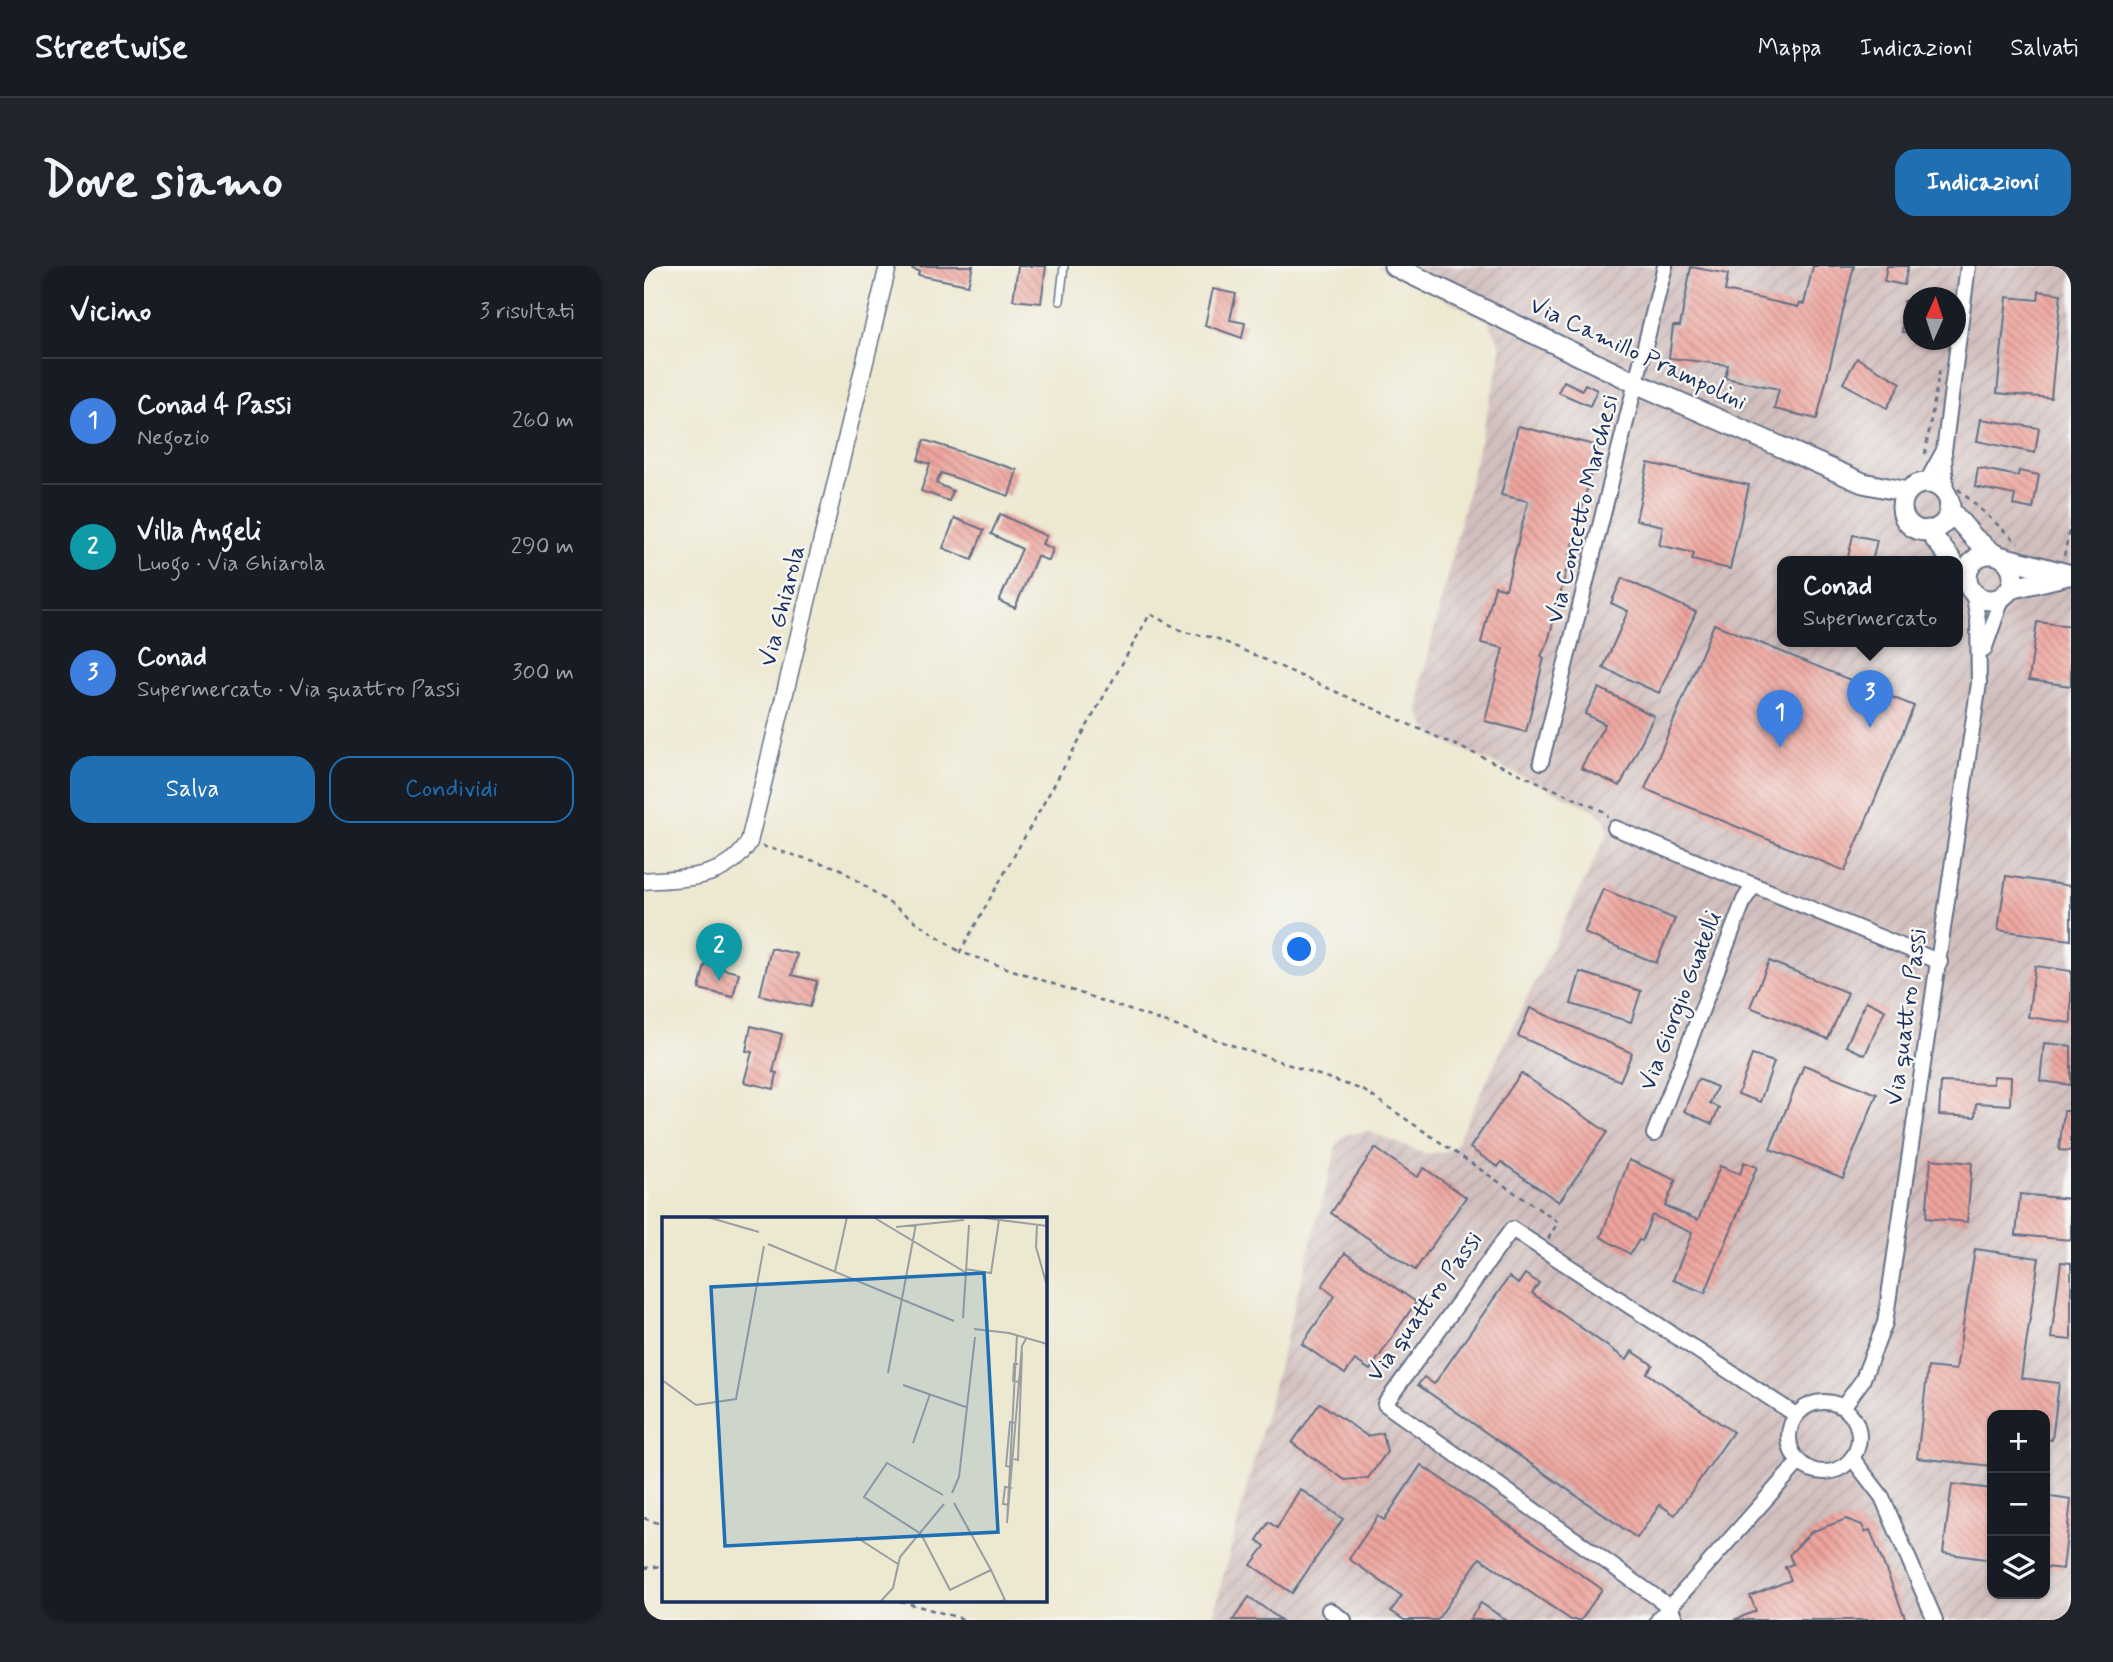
<!DOCTYPE html>
<html lang="it">
<head>
<meta charset="utf-8">
<style>
  :root { --surface:#171b24; --page:#20242c; --text:#f1f3f6; --muted:#9ea1a6; --line:#363941; --accent:#1f6fb2 }
  body { margin:0; font-family:Mynerve,sans-serif; background:var(--page); color:var(--text) }
  .controls { position:absolute; right:21px; bottom:21px; display:grid; overflow:hidden; border-radius:14px; box-shadow:0 2px 5px #0004 }
  .controls button { width:63px; height:63px; display:grid; place-items:center; padding:0; border:0; border-bottom:2px solid var(--line); background:var(--surface); color:var(--text); font:35px sans-serif }
  .compass { position:absolute; left:1259px; top:21px; width:63px; height:63px; border-radius:50%; background:var(--surface); box-shadow:0 2px 5px #0004; rotate:3deg }
  .you { position:absolute; left:656px; top:684px; width:24px; height:24px; margin:-18px; border:5px solid #fff; border-radius:50%; background:#1a73e8; box-shadow:0 0 0 10px #1a73e833 }
  .badge { display:grid; place-items:center; width:46px; height:46px; border-radius:50%; background:var(--accent); color:#fff; font-size:23px; font-weight:700 }
  .pin { position:absolute; translate:-50% -58px; filter:drop-shadow(0 2px 4px #0008) }
  .pin::after { content:''; position:absolute; top:37px; width:24px; height:21px; background:inherit; clip-path:polygon(0 0,100% 0,50% 100%) }
  .popup { position:absolute; left:1133px; top:290px; width:186px; height:91px; box-sizing:border-box; display:grid; place-content:center; border-radius:14px; background:var(--surface); filter:drop-shadow(0 2px 5px #0005); font-size:23px; white-space:nowrap; color:var(--muted) }
  .popup b { font-size:26px; color:var(--text) }
  .popup::after { content:''; position:absolute; left:50%; top:100%; margin-left:-14px; border:14px solid transparent; border-top-color:var(--surface) }
  .list { margin:0; padding:0; list-style:none }
  h2 { display:flex; justify-content:space-between; align-items:center; height:91px; margin:0; padding:0 28px; font-size:30px }
  h2 small { font-size:23px; font-weight:400; color:var(--muted) }
  .list li { display:grid; grid-template-columns:46px 1fr auto; gap:21px; align-items:center; box-sizing:border-box; height:126px; padding:0 28px; border-top:2px solid var(--line) }
  .list b { display:block; font-size:26px; white-space:nowrap }
  .list p { margin:0; font-size:23px; white-space:nowrap; color:var(--muted) }
  .list em { font-size:23px; font-style:normal; color:var(--muted) }
  .actions { display:flex; gap:14px; padding:21px 28px }
  .actions a { flex:1; padding:16px 0; border:2px solid var(--accent); border-radius:21px; text-align:center; font-size:24px; color:var(--accent) }
  .actions .main { background:var(--accent); color:#fff }
  .icon { flex:none; width:38px; height:38px; fill:none; stroke:currentColor; stroke-width:2; stroke-linecap:round; stroke-linejoin:round }
  .map { position:relative; flex:none; width:1427px; height:1354px; overflow:hidden; border-radius:21px }
  header { display:flex; align-items:center; gap:42px; box-sizing:border-box; height:98px; padding:0 35px; background:var(--surface); border-bottom:2px solid var(--line) }
  header strong { font-size:33px }
  nav { display:flex; gap:38px; margin-inline-start:auto; font-size:24px }
  .intro { display:flex; align-items:center; justify-content:space-between; box-sizing:border-box; height:168px; padding:0 42px }
  h1 { margin:0; font-size:49px }
  .button { padding:18px 32px; border-radius:21px; background:var(--accent); color:#fff; font-size:24px; font-weight:700 }
  main { display:flex; gap:42px; padding:0 42px }
  aside { flex:1; background:var(--surface); border-radius:21px; box-shadow:0 2px 5px #0004 }
  .map>svg:first-child { display:block }
  .industrial { fill:url(#industrial-furrows); fill-rule:evenodd }
  .building { fill:url(#building-back-hatch) }
  .lines { fill:none; stroke-linecap:round; stroke-linejoin:round }
  .service-casing { stroke:#647086; stroke-width:10 }
  .minor-casing { stroke:#647086; stroke-width:18 }
  .tertiary-casing { stroke:#647086; stroke-width:19 }
  .secondary-casing { stroke:#647086; stroke-width:23 }
  .path { stroke:#647086; stroke-width:2.5; stroke-dasharray:5 5; stroke-linecap:butt }
  .service { stroke:#fff; stroke-width:7 }
  .minor { stroke:#fff; stroke-width:14 }
  .tertiary { stroke:#fff; stroke-width:16 }
  .secondary { stroke:#fff; stroke-width:19 }
  .labels { text-anchor:middle; dominant-baseline:central; stroke-width:5; stroke-linejoin:round; paint-order:stroke }
  .street-label { font-size:24px; fill:#1b2f5e; stroke:#f6f6f2 }
  .inset-road { fill:none; stroke:#999ea2; stroke-width:2 }
  .view { fill:#1f6fb2; fill-opacity:0.15; stroke:#1f6fb2; stroke-width:3.5 }
  .inset-edge { fill:none; stroke:#1b2f5e; stroke-width:3.5 }
</style>
</head>
<body>
<header>
<strong>Streetwise</strong>
<nav><a>Mappa</a><a>Indicazioni</a><a>Salvati</a></nav>
</header>
<div class="intro"><h1>Dove siamo</h1><a class="button">Indicazioni</a></div>
<main>
<aside>
<h2>Vicino<small>3 risultati</small></h2>
<ul class="list">
<li><span class="badge" style="background:#3f7fe0">1</span><div><b>Conad 4 Passi</b><p>Negozio</p></div><em>260 m</em></li>
<li><span class="badge" style="background:#0f9aa8">2</span><div><b>Villa Angeli</b><p>Luogo · Via Ghiarola</p></div><em>290 m</em></li>
<li><span class="badge" style="background:#3f7fe0">3</span><div><b>Conad</b><p>Supermercato · Via quattro Passi</p></div><em>300 m</em></li>
</ul>
<div class="actions"><a class="main">Salva</a><a>Condividi</a></div>
</aside>
<div class="map">
<svg width="1427" height="1354" viewBox="0 0 1427 1354">
  <defs>
    <pattern id="industrial-furrows" width="10" height="10" patternUnits="userSpaceOnUse" patternTransform="scale(1.75)"><rect width="10" height="10" fill="#d1bfbe"/><path d="M-1 1l2-2M0 10L10 0M9 11l2-2" fill="none" stroke="#b3a4a6"/></pattern>
    <pattern id="building-back-hatch" width="6" height="6" patternUnits="userSpaceOnUse" patternTransform="scale(1.75)"><rect width="6" height="6" fill="#eea49d"/><path d="M-1 5l2 2M0 0l6 6M5-1l2 2" fill="none" stroke="#c08683"/></pattern>
  </defs>
  <rect width="100%" height="100%" fill="#f6f6f2"/>
  <filter id="ink" filterUnits="userSpaceOnUse"><feTurbulence type="fractalNoise" baseFrequency=".0143" numOctaves="2"/><feDisplacementMap in="SourceGraphic" scale="14" xChannelSelector="R" yChannelSelector="G"/><feConvolveMatrix kernelMatrix="1 2 1 2 8 2 1 2 1" color-interpolation-filters="sRGB"/></filter>
  <filter id="wash" filterUnits="userSpaceOnUse"><feTurbulence type="fractalNoise" baseFrequency=".00686" numOctaves="4" result="noise"/><feDisplacementMap in="SourceGraphic" scale="28" xChannelSelector="R" yChannelSelector="G"/><feGaussianBlur stdDeviation="1.57" result="paint"/><feColorMatrix in="noise" values="0 0 0 0 0 0 0 0 0 0 0 0 0 0 0 0 0 1.4 0 .05"/><feComposite in="paint" operator="in"/></filter>
  <g filter="url(#wash)">
    <rect width="100%" height="100%" fill="#ede8d0"/>
    <!-- industrial -->
    <path class="industrial" d="M 734,0 L 1427,0 L 1427,1354 L 568,1354 L 693,878 L 701,869 L 724,865 L 781,888 L 801,886 L 810,881 L 962,571 L 964,562 L 962,555 L 949,543 L 794,472 L 782,461 L 775,445 L 778,414 L 856,93 L 856,78 L 844,54 ZM 1269,32 L 1311,32 L 1311,74 L 1269,74 ZM 1138,296 L 1314,296 L 1314,376 L 1138,376 ZM 1348,1149 L 1401,1149 L 1401,1328 L 1348,1328 Z"/>
    <g id="blocks">
      <!-- building -->
      <g class="building">
        <path d="M 269,0 L 329,0 L 324,19 L 274,9 L 275,5 L 268,3 Z"/>
        <path d="M 374,0 L 402,0 L 397,37 L 369,34 Z"/>
        <path d="M 1169,0 L 1210,0 L 1173,153 L 1130,143 L 1135,123 L 1081,112 L 1084,99 L 1025,92 L 1029,60 L 1036,60 L 1047,1 L 1084,8 L 1081,25 L 1154,41 L 1156,37 L 1160,38 Z"/>
        <path d="M 1243,0 L 1264,0 L 1260,19 L 1240,15 Z"/>
        <path d="M 569,23 L 592,28 L 586,54 L 601,57 L 598,72 L 561,59 Z"/>
        <path d="M 1395,25 L 1417,28 L 1407,132 L 1353,127 L 1363,31 L 1394,34 Z"/>
        <path d="M 1260,35 L 1270,35 L 1270,66 L 1258,66 Z"/>
        <path d="M 1213,92 L 1257,117 L 1243,142 L 1199,117 Z"/>
        <path d="M 920,115 L 938,124 L 941,118 L 953,124 L 946,140 L 914,126 Z"/>
        <path d="M 1337,153 L 1395,162 L 1391,187 L 1333,175 Z"/>
        <path d="M 874,160 L 954,180 L 904,376 L 897,390 L 900,392 L 882,466 L 841,455 L 859,382 L 837,377 L 851,320 L 862,323 L 884,235 L 857,229 Z"/>
        <path d="M 280,174 L 373,204 L 365,230 L 297,207 L 292,217 L 309,225 L 305,235 L 277,225 L 286,198 L 274,194 Z"/>
        <path d="M 1004,197 L 1105,219 L 1086,303 L 1048,294 L 1050,287 L 1015,279 L 1019,260 L 992,254 Z"/>
        <path d="M 1334,202 L 1374,210 L 1375,205 L 1395,209 L 1389,243 L 1369,239 L 1371,229 L 1331,221 Z"/>
        <path d="M 356,248 L 402,270 L 398,278 L 409,283 L 405,295 L 393,290 L 371,342 L 355,335 L 378,283 L 347,268 Z"/>
        <path d="M 311,252 L 340,264 L 328,294 L 299,282 Z"/>
        <path d="M 1209,269 L 1233,274 L 1228,296 L 1203,296 Z"/>
        <path d="M 978,312 L 1052,346 L 1015,427 L 959,402 L 984,345 L 967,337 Z"/>
        <path d="M 1393,356 L 1427,360 L 1427,420 L 1385,414 Z"/>
        <path d="M 1070,358 L 1270,440 L 1201,605 L 1001,523 Z"/>
        <path d="M 955,422 L 1010,450 L 976,520 L 937,502 L 961,458 L 941,448 Z"/>
        <path d="M 1362,610 L 1427,620 L 1427,674 L 1354,664 Z"/>
        <path d="M 959,623 L 1031,653 L 1012,697 L 940,667 Z"/>
        <path d="M 127,682 L 153,688 L 148,709 L 173,715 L 166,741 L 116,729 Z"/>
        <path d="M 1125,695 L 1204,727 L 1184,773 L 1106,741 Z"/>
        <path d="M 61,699 L 95,707 L 89,731 L 55,723 Z"/>
        <path d="M 1391,700 L 1427,705 L 1427,757 L 1384,751 Z"/>
        <path d="M 936,706 L 997,725 L 987,756 L 927,738 Z"/>
        <path d="M 1222,735 L 1241,744 L 1221,789 L 1202,780 Z"/>
        <path d="M 886,742 L 988,787 L 976,815 L 874,770 Z"/>
        <path d="M 107,760 L 138,768 L 129,806 L 133,807 L 130,823 L 100,816 L 108,786 L 102,785 Z"/>
        <path d="M 1400,777 L 1427,780 L 1427,819 L 1396,815 Z"/>
        <path d="M 1108,789 L 1130,796 L 1116,836 L 1094,828 Z"/>
        <path d="M 1160,799 L 1233,828 L 1199,912 L 1126,883 Z"/>
        <path d="M 877,807 L 963,866 L 915,936 L 857,896 L 854,901 L 826,882 Z"/>
        <path d="M 1349,810 L 1367,811 L 1366,839 L 1332,837 L 1331,851 L 1295,849 L 1297,816 L 1349,818 Z"/>
        <path d="M 1054,813 L 1073,821 L 1066,837 L 1075,842 L 1068,858 L 1040,845 Z"/>
        <path d="M 1420,845 L 1427,845 L 1427,885 L 1415,884 Z"/>
        <path d="M 731,882 L 773,911 L 780,902 L 822,931 L 771,1004 L 687,947 Z"/>
        <path d="M 1287,893 L 1328,897 L 1323,956 L 1282,952 Z"/>
        <path d="M 985,894 L 1032,914 L 1021,940 L 1054,954 L 1076,900 L 1096,908 L 1100,896 L 1113,901 L 1061,1027 L 1029,1014 L 1048,967 L 1008,949 L 998,975 L 995,974 L 986,988 L 957,971 Z"/>
        <path d="M 1376,928 L 1427,933 L 1427,974 L 1372,969 Z"/>
        <path d="M 1331,983 L 1395,992 L 1377,1112 L 1415,1117 L 1408,1174 L 1401,1173 L 1401,1149 L 1348,1149 L 1348,1200 L 1273,1192 L 1284,1101 L 1312,1104 Z"/>
        <path d="M 701,987 L 772,1036 L 726,1104 L 711,1094 L 701,1108 L 658,1078 L 691,1030 L 678,1020 Z"/>
        <path d="M 1417,996 L 1427,997 L 1427,1074 L 1407,1072 Z"/>
        <path d="M 881,1008 L 895,1017 L 888,1027 L 983,1094 L 988,1085 L 1009,1099 L 1003,1107 L 1089,1166 L 1031,1249 L 1016,1239 L 993,1272 L 774,1119 L 780,1111 L 790,1118 L 865,1011 L 874,1018 Z"/>
        <path d="M 676,1137 L 723,1170 L 739,1167 L 743,1186 L 724,1212 L 701,1214 L 648,1177 Z"/>
        <path d="M 777,1199 L 958,1323 L 937,1354 L 927,1354 L 836,1292 L 793,1354 L 760,1354 L 747,1345 L 758,1330 L 705,1293 L 734,1250 L 740,1254 Z"/>
        <path d="M 1308,1218 L 1348,1223 L 1348,1294 L 1299,1287 Z"/>
        <path d="M 656,1223 L 699,1253 L 648,1327 L 607,1299 L 621,1280 L 613,1274 L 625,1256 L 633,1262 Z"/>
        <path d="M 1401,1230 L 1427,1234 L 1419,1303 L 1401,1301 Z"/>
        <path d="M 1202,1253 L 1218,1259 L 1221,1266 L 1226,1264 L 1262,1354 L 1090,1354 L 1112,1345 L 1106,1330 L 1147,1314 L 1141,1301 L 1149,1298 L 1145,1289 L 1167,1266 Z"/>
        <path d="M 605,1331 L 637,1354 L 589,1354 Z"/>
        <path d="M 837,1337 L 862,1354 L 825,1354 Z"/>
      </g>
    </g>
  </g>
  <g filter="url(#ink)">
    <use href="#blocks" fill-opacity="0" stroke="#647086" stroke-width="2"/>
    <g class="lines">
      <defs>
        <path id="service" d="M 416,35 L 420,0"/>
        <g id="minor">
          <path d="M 1282,217 L 1299,186"/>
          <path d="M 1302,229 L 1300,185 L 1324,0"/>
          <path d="M 1340,384 L 1359,330"/>
          <path d="M 897,496 L 1021,0"/>
          <path d="M 971,562 L 1296,696"/>
          <path d="M 1010,868 L 1100,634 L 1110,619"/>
          <circle cx="1180" cy="1171" r="35"/>
          <path d="M 1199,1141 L 1218,1115 L 1241,1057 L 1335,417 L 1334,354 L 1329,326"/>
          <path d="M 1208,1192 L 1238,1231 L 1291,1354"/>
          <path d="M 685,1344 L 700,1354"/>
          <path d="M 1014,1354 L 1155,1196"/>
          <path d="M 1032,1354 L 1026,1341 L 741,1138 L 868,963 L 1152,1149"/>
        </g>
        <path id="tertiary" d="M 0,615 C 39,612 83,614 105,576 L 244,0"/>
        <g id="secondary">
          <path d="M 750,0 L 994,118 L 1219,217 L 1263,226"/>
          <circle cx="1282" cy="241" r="24"/>
          <path d="M 1305,243 L 1330,272 L 1350,288"/>
          <path d="M 1284,264 L 1309,296"/>
          <circle cx="1346" cy="311" r="23"/>
          <path d="M 1358,291 L 1427,309"/>
          <path d="M 1366,323 L 1420,310"/>
        </g>
      </defs>
      <!-- service casing -->
      <use href="#service" class="service-casing"/>
      <!-- minor casing -->
      <use href="#minor" class="minor-casing"/>
      <!-- tertiary casing -->
      <use href="#tertiary" class="tertiary-casing"/>
      <!-- secondary casing -->
      <use href="#secondary" class="secondary-casing"/>
      <!-- path -->
      <g class="path">
        <path d="M 1281,188 L 1296,101"/>
        <path d="M 1314,223 L 1374,277"/>
        <path d="M 1420,290 L 1427,255"/>
        <path d="M 118,580 L 195,602 L 316,686"/>
        <path d="M 904,973 L 914,956 L 719,824 L 316,686 L 506,348 L 540,366 L 572,372 L 961,546 L 964,551"/>
        <path d="M 0,1252 L 19,1259"/>
        <path d="M 0,1302 L 19,1300"/>
        <path d="M 256,1335 L 323,1354"/>
      </g>
      <!-- service -->
      <use href="#service" class="service"/>
      <!-- minor -->
      <use href="#minor" class="minor"/>
      <!-- tertiary -->
      <use href="#tertiary" class="tertiary"/>
      <!-- secondary -->
      <use href="#secondary" class="secondary"/>
    </g>
  </g>
  <g class="labels">
    <!-- street labels -->
    <g class="street-label">
      <text transform="translate(994 88) rotate(25)">Via Camillo Prampolini</text>
      <text transform="translate(939 243) rotate(-76)">Via Concetto Marchesi</text>
      <text transform="translate(139 340) rotate(-76)">Via Ghiarola</text>
      <text transform="translate(1037 735) rotate(-69)">Via Giorgio Guatelli</text>
      <text transform="translate(1263 751) rotate(-82)">Via quattro Passi</text>
      <text transform="translate(781 1041) rotate(-54)">Via quattro Passi</text>
    </g>
  </g>
  <!-- overview -->
  <g transform="translate(18 951)">
    <rect width="385" height="385" fill="#ede8d0"/>
    <path class="inset-road" d="M 45,0 L 97,15M 211,0 L 303,55M 314,0 L 385,9M 375,8 L 374,30 L 385,69M 234,10 L 302,3M 106,27 L 292,104M 303,52 L 329,56 L 337,3M 173,54 L 185,0M 301,101 L 307,8M 312,112 L 347,116 L 385,127M 355,118 L 345,306 L 360,129 L 365,120M 356,147 L 352,147 L 351,164 L 357,165M 226,156 L 254,7M 0,163 L 34,188 L 74,182 L 102,29M 241,168 L 304,190M 251,226 L 268,177M 352,242 L 356,243 L 360,135M 349,250 L 344,249 L 348,205 L 354,206M 290,276 L 297,260 L 313,120M 281,278 L 225,246 L 202,280 L 259,317 L 288,373 L 329,353 L 292,286M 347,288 L 341,287 L 343,270 L 350,271M 194,320 L 236,347M 329,353 L 343,383 L 336,385M 218,385 L 231,371 L 238,340 L 282,287"/>
    <path class="view" d="M 322,56 L 336,315 L 63,329 L 49,70 Z"/>
    <rect width="385" height="385" class="inset-edge"/>
  </g>
</svg>
<div class="controls">
<button>+</button>
<button>−</button>
<button><svg class="icon" aria-label="layers" viewBox="0 0 24 24"><path d="M12 4l9 5-9 5-9-5zM3 14l9 5 9-5"/></svg></button>
</div>
<svg class="compass" viewBox="-18 -18 36 36"><path d="M0-13l5 13h-10z" fill="#e53935"/><path d="M0 13l5-13h-10z" fill="#9ea1a6"/></svg>
<div class="you"></div>
<div class="pin badge" style="left:1136px;top:482px;background:#3f7fe0">1</div>
<div class="pin badge" style="left:75px;top:715px;background:#0f9aa8">2</div>
<div class="pin badge" style="left:1226px;top:462px;background:#3f7fe0">3</div>
<div class="popup"><b>Conad</b>Supermercato</div>
</div>
</main>
</body>
</html>
